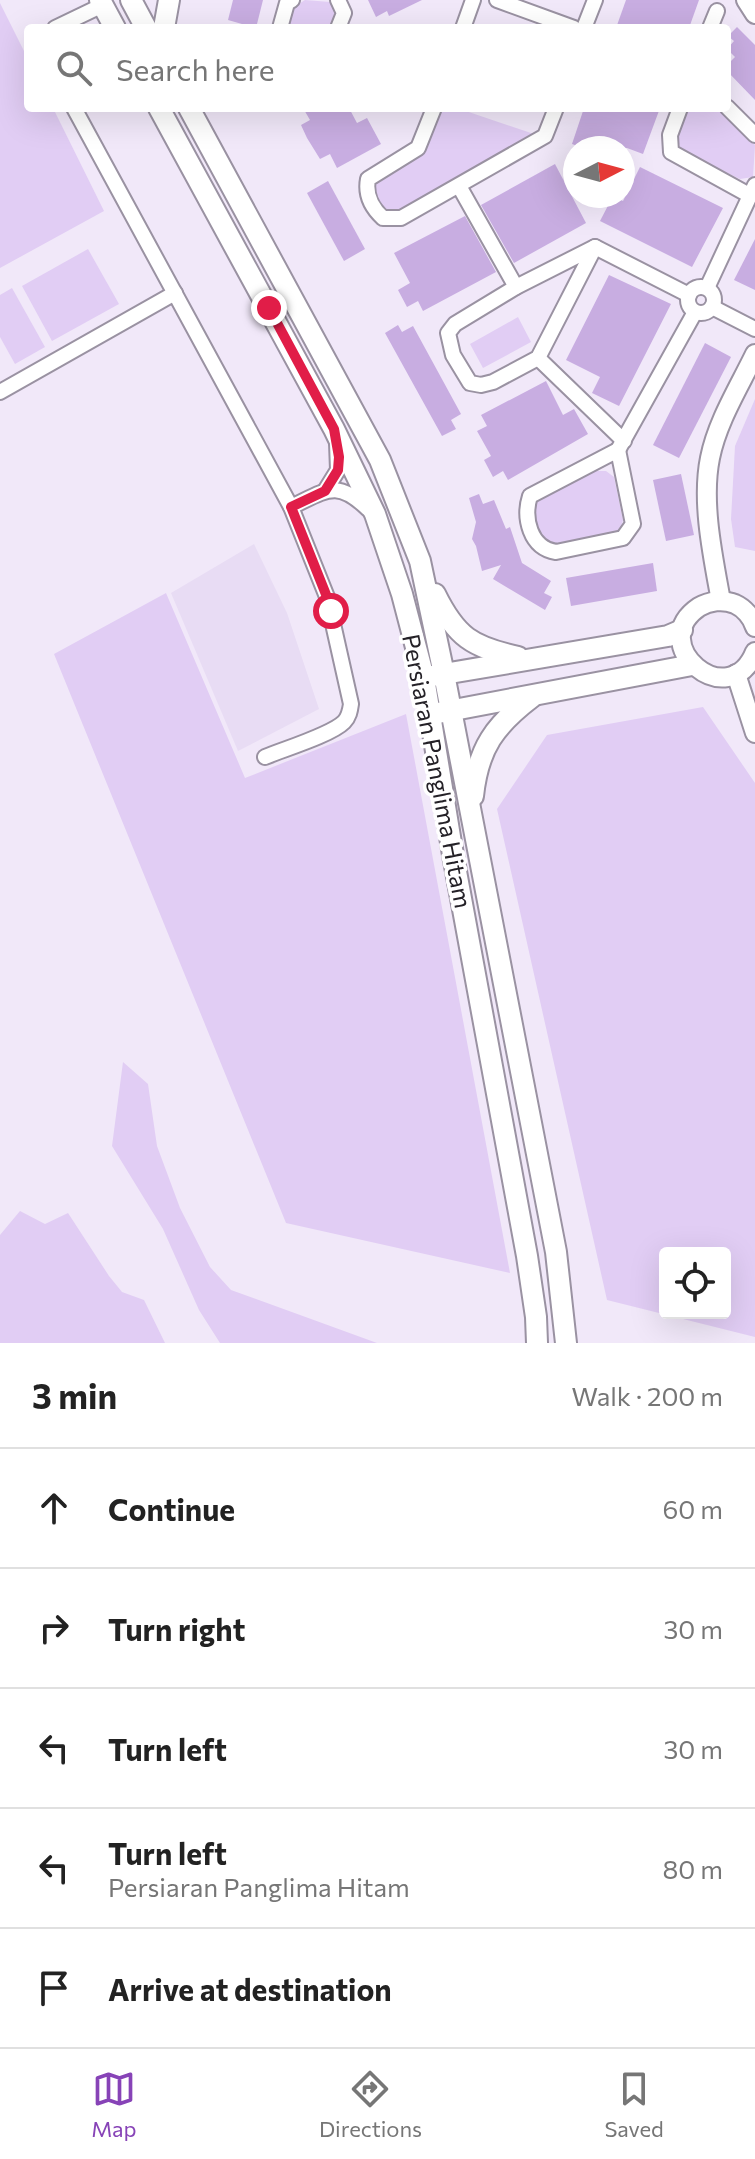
<!DOCTYPE html>
<html lang="en">
<head>
<meta charset="utf-8">
<style>
  :root { --surface:#fff; --page:#f2f2f2; --text:#222; --muted:#767676; --line:#e0e0e0; --accent:#8743b7 }
  body { margin:0; font-family:Commissioner,sans-serif; background:var(--page); color:var(--text) }
  .controls { position:absolute; right:24px; bottom:24px; display:grid; overflow:hidden; border-radius:8px; box-shadow:0 8px 32px #0002 }
  .controls button { width:72px; height:72px; display:grid; place-items:center; padding:0; border:0; border-bottom:2px solid var(--line); background:var(--surface); color:var(--text); font:40px sans-serif }
  .compass { position:absolute; left:563px; top:136px; width:72px; height:72px; border-radius:50%; background:var(--surface); box-shadow:0 8px 32px #0002; rotate:84deg }
  .stop { position:absolute; width:24px; height:24px; margin:-18px; border:6px solid #e11d48; border-radius:50%; background:#fff }
  .stop.end { background:#e11d48; border-color:#fff; box-shadow:0 2px 8px #0008 }
  .list { margin:0; padding:0; list-style:none }
  h2 { display:flex; justify-content:space-between; align-items:center; height:104px; margin:0; padding:0 32px; font-size:34px }
  h2 small { font-size:26px; font-weight:400; color:var(--muted) }
  .list li { display:grid; grid-template-columns:52px 1fr auto; gap:24px; align-items:center; box-sizing:border-box; height:120px; padding:0 32px; border-top:2px solid var(--line) }
  .list b { display:block; font-size:30px; white-space:nowrap }
  .list p { margin:0; font-size:26px; white-space:nowrap; color:var(--muted) }
  .list em { font-size:26px; font-style:normal; color:var(--muted) }
  .icon { flex:none; width:44px; height:44px; fill:none; stroke:currentColor; stroke-width:2; stroke-linecap:round; stroke-linejoin:round }
  .map { position:relative; flex:none; width:755px; height:1343px; overflow:hidden }
  .search { position:absolute; background:var(--surface); box-shadow:0 8px 32px #0002; left:24px; right:24px; top:24px; height:88px; display:flex; align-items:center; gap:20px; box-sizing:border-box; padding:0 28px; border-radius:8px; color:var(--muted); font-size:30px }
  .sheet { height:704px; background:var(--surface) }
  nav { display:flex; justify-content:space-around; align-items:center; box-sizing:border-box; height:112px; border-top:2px solid var(--line); background:var(--surface); font-size:22px; color:var(--muted) }
  nav a { display:grid; justify-items:center; gap:4px }
  nav .on { color:var(--accent) }
  .map>svg:first-child { display:block }
  .built { fill:#e8dcf4 }
  .green { fill:#e1cdf4; fill-rule:evenodd }
  .building { fill:#c8ade1 }
  .lines { fill:none; stroke-linecap:round; stroke-linejoin:round }
  .minor-casing { stroke:#9a92a2; stroke-width:18 }
  .tertiary-casing { stroke:#9a92a2; stroke-width:22 }
  .secondary-casing { stroke:#9a92a2; stroke-width:24 }
  .minor { stroke:#fff; stroke-width:14 }
  .tertiary { stroke:#fff; stroke-width:18 }
  .secondary { stroke:#fff; stroke-width:20 }
  .route { stroke:#e11d48; stroke-width:10 }
  .labels { text-anchor:middle; dominant-baseline:central; stroke-width:7; stroke-linejoin:round; paint-order:stroke }
  .street-label { font-size:24px; fill:#242127; stroke:#fff }
</style>
</head>
<body>
<div class="map">
<svg width="755" height="1343" viewBox="0 0 755 1343">
  <rect width="100%" height="100%" fill="#f1e8f9"/>
  <!-- built -->
  <path class="built" d="M 254,544 L 287,613 L 319,709 L 238,751 L 171,593 Z"/>
  <!-- green -->
  <g class="green">
    <path d="M 305,0 L 330,2 L 335,12 L 329,28 L 288,28 L 294,7 Z"/>
    <path d="M 0,3 L 28,59 L 28,108 L 53,108 L 104,211 L 0,268 Z"/>
    <path d="M 441,108 L 457,108 L 534,134 L 400,210 L 393,212 C 380,208 372,195 377,182 L 421,155 Z"/>
    <path d="M 689,108 L 719,108 L 755,145 L 753,177 L 740,179 L 682,152 L 677,138 Z"/>
    <path d="M 88,249 L 119,304 L 52,341 L 22,286 Z"/>
    <path d="M 12,288 L 45,347 L 15,364 L 0,337 L 0,295 Z"/>
    <path d="M 518,317 L 531,342 L 483,368 L 470,344 Z"/>
    <path d="M 755,399 L 755,551 L 735,547 L 731,519 L 735,446 Z"/>
    <path d="M 593,471 L 606,471 L 614,477 L 623,520 L 620,532 L 558,547 C 539,537 535,528 534,507 L 538,501 Z"/>
    <path d="M 166,593 L 245,778 L 406,714 L 510,1273 L 286,1223 L 54,654 Z"/>
    <path d="M 703,707 L 755,783 L 755,1337 L 607,1300 L 497,809 L 547,735 ZM 665,1253 L 725,1253 L 725,1313 L 665,1313 Z"/>
    <path d="M 123,1062 L 148,1084 L 157,1146 L 180,1208 L 210,1267 L 231,1290 L 377,1343 L 220,1343 L 199,1310 L 163,1229 L 112,1146 Z"/>
    <path d="M 20,1211 L 45,1224 L 68,1213 L 109,1276 L 122,1292 L 144,1300 L 165,1343 L 0,1343 L 0,1235 Z"/>
  </g>
  <!-- building -->
  <g class="building">
    <path d="M 233,0 L 263,0 L 256,28 L 228,20 Z"/>
    <path d="M 368,0 L 422,0 L 389,16 L 387,11 L 376,17 Z"/>
    <path d="M 626,0 L 699,0 L 689,28 L 616,28 Z"/>
    <path d="M 737,27 L 755,45 L 755,100 L 727,71 L 727,65 L 735,57 L 727,49 L 734,41 L 728,36 Z"/>
    <path d="M 303,108 L 349,108 L 357,123 L 367,118 L 381,144 L 337,168 L 330,154 L 320,159 L 307,138 L 301,125 L 310,120 Z"/>
    <path d="M 584,108 L 660,108 L 643,154 L 627,148 L 583,148 L 572,144 Z"/>
    <path d="M 555,164 L 586,223 L 514,263 L 481,205 Z"/>
    <path d="M 640,167 L 723,208 L 692,267 L 600,221 L 613,196 L 623,201 Z"/>
    <path d="M 328,181 L 365,249 L 344,261 L 307,193 Z"/>
    <path d="M 465,216 L 496,272 L 423,311 L 418,301 L 407,307 L 398,290 L 410,283 L 394,253 Z"/>
    <path d="M 755,239 L 755,290 L 734,280 Z"/>
    <path d="M 609,275 L 671,304 L 619,406 L 592,393 L 600,377 L 566,360 Z"/>
    <path d="M 398,325 L 402,332 L 413,326 L 461,414 L 451,420 L 456,429 L 442,436 L 385,333 Z"/>
    <path d="M 705,343 L 731,357 L 679,458 L 653,445 Z"/>
    <path d="M 546,381 L 563,415 L 574,409 L 588,434 L 508,480 L 503,471 L 493,477 L 484,460 L 491,456 L 477,431 L 487,426 L 481,415 Z"/>
    <path d="M 681,474 L 694,535 L 666,541 L 653,480 Z"/>
    <path d="M 479,494 L 483,504 L 494,500 L 506,529 L 510,527 L 522,563 L 551,581 L 544,593 L 552,597 L 545,610 L 493,579 L 501,565 L 482,571 L 476,546 L 472,539 L 476,522 L 469,498 Z"/>
    <path d="M 653,563 L 657,591 L 571,606 L 566,578 Z"/>
  </g>
  <g class="lines">
    <defs>
      <g id="minor">
        <path d="M 338,0 L 344,13 L 338,28"/>
        <path d="M 497,0 L 574,28"/>
        <path d="M 55,28 L 103,5"/>
        <path d="M 280,28 L 287,3 L 292,0"/>
        <path d="M 463,28 L 473,0"/>
        <path d="M 584,28 L 595,0"/>
        <path d="M 710,28 L 717,11"/>
        <path d="M 727,107 L 755,135"/>
        <path d="M 74,108 L 291,507 L 327,597 L 351,704 C 350,711 349,717 344,722 C 331,735 284,749 265,757"/>
        <path d="M 434,108 L 418,148 L 368,179 C 365,195 371,207 383,218 L 401,218 L 545,136 L 556,108"/>
        <path d="M 680,108 L 670,135 L 671,152 L 749,195"/>
        <path d="M 459,186 L 516,287"/>
        <path d="M 595,247 L 538,358 L 493,382 L 481,385 L 470,383 L 453,355 L 448,333 L 455,324 L 516,287 Z"/>
        <path d="M 595,247 L 689,295"/>
        <circle cx="701" cy="300" r="13"/>
        <path d="M 707,288 L 755,185"/>
        <path d="M 712,307 L 755,329"/>
        <path d="M 538,358 L 624,441"/>
        <path d="M 0,392 L 175,293"/>
        <path d="M 618,450 L 633,524 L 623,538 L 556,552 C 530,548 523,518 530,496 Z"/>
        <path d="M 618,450 L 695,312"/>
        <path d="M 325,491 L 338,470 L 337,443"/>
        <path d="M 291,507 C 327,490 337,479 368,509"/>
      </g>
      <g id="tertiary">
        <path d="M 746,0 L 755,14"/>
        <path d="M 721,601 C 713,557 701,502 710,458 C 717,422 739,387 755,354"/>
        <path d="M 755,627 C 752,617 744,608 735,604 C 723,599 709,601 699,607 C 644,644 729,716 755,652"/>
        <path d="M 736,674 L 755,733"/>
      </g>
      <g id="secondary">
        <path d="M 100,0 L 115,28"/>
        <path d="M 131,0 L 146,28"/>
        <path d="M 164,28 L 169,0"/>
        <path d="M 159,108 L 334,429 L 375,514 L 402,594 L 424,678 L 453,855 L 527,1256 L 536,1317 L 537,1343"/>
        <path d="M 189,108 L 380,460 L 420,561 L 444,674 L 556,1252 L 566,1343"/>
        <path d="M 435,594 C 456,637 472,647 518,657"/>
        <path d="M 432,676 L 668,636 L 682,630"/>
        <path d="M 438,713 L 692,665"/>
        <path d="M 473,796 C 478,748 495,725 532,697"/>
      </g>
    </defs>
    <!-- minor casing -->
    <use href="#minor" class="minor-casing"/>
    <!-- tertiary casing -->
    <use href="#tertiary" class="tertiary-casing"/>
    <!-- secondary casing -->
    <use href="#secondary" class="secondary-casing"/>
    <!-- minor -->
    <use href="#minor" class="minor"/>
    <!-- tertiary -->
    <use href="#tertiary" class="tertiary"/>
    <!-- secondary -->
    <use href="#secondary" class="secondary"/>
  </g>
  <g class="lines">
    <!-- route -->
    <path class="route" d="M 269,308 L 334,429 L 339,457 L 338,470 L 325,491 L 291,507 L 327,597 L 331,611"/>
  </g>
  <g class="labels">
    <!-- street labels -->
    <g class="street-label">
      <text transform="translate(438 771) rotate(79)">Persiaran Panglima Hitam</text>
    </g>
  </g>
</svg>
<div class="controls">
<button><svg class="icon" aria-label="locate" viewBox="0 0 24 24"><circle cx="12" cy="12" r="6"/><path d="M12 2v4M12 18v4M2 12h4M18 12h4"/></svg></button>
</div>
<svg class="compass" viewBox="-18 -18 36 36"><path d="M0-13l5 13h-10z" fill="#e53935"/><path d="M0 13l5-13h-10z" fill="#767676"/></svg>
<div class="stop" style="left:331px;top:611px"></div>
<div class="stop end" style="left:269px;top:308px"></div>
<div class="search"><svg class="icon" aria-label="search" viewBox="0 0 24 24"><circle cx="10" cy="10" r="6"/><path d="M15 15l6 6"/></svg>Search here</div>
</div>
<section class="sheet">
<h2>3 min<small>Walk · 200 m</small></h2>
<ul class="list">
<li><svg class="icon" aria-label="ahead" viewBox="0 0 24 24"><path d="M12 20V5M6 11l6-6 6 6"/></svg><div><b>Continue</b></div><em>60 m</em></li>
<li><svg class="icon" aria-label="right" viewBox="0 0 24 24"><path d="M7 20v-9h11M14 6l5 5-5 5"/></svg><div><b>Turn right</b></div><em>30 m</em></li>
<li><svg class="icon" aria-label="left" viewBox="0 0 24 24"><path d="M17 20v-9H6M10 6l-5 5 5 5"/></svg><div><b>Turn left</b></div><em>30 m</em></li>
<li><svg class="icon" aria-label="left" viewBox="0 0 24 24"><path d="M17 20v-9H6M10 6l-5 5 5 5"/></svg><div><b>Turn left</b><p>Persiaran Panglima Hitam</p></div><em>80 m</em></li>
<li><svg class="icon" aria-label="arrive" viewBox="0 0 24 24"><path d="M6 21V4h12l-3 4 3 4H6"/></svg><div><b>Arrive at destination</b></div></li>
</ul>
</section>
<nav>
<a class="on"><svg class="icon" aria-label="map" viewBox="0 0 24 24"><path d="M3 6l6-2 6 2 6-2v14l-6 2-6-2-6 2zM9 4v14M15 6v14"/></svg>Map</a>
<a><svg class="icon" aria-label="directions" viewBox="0 0 24 24"><path d="M12 3l9 9-9 9-9-9zM9 14v-3h6M13 9l2 2-2 2"/></svg>Directions</a>
<a><svg class="icon" aria-label="saved" viewBox="0 0 24 24"><path d="M7 4h10v16l-5-4-5 4z"/></svg>Saved</a>
</nav>
</body>
</html>
